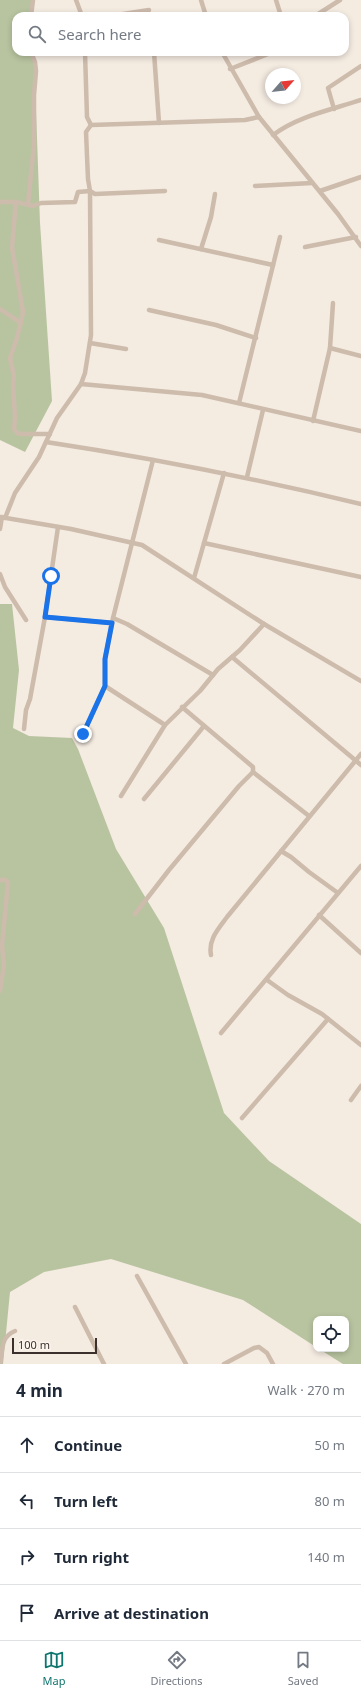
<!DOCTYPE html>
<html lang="en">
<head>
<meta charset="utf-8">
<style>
  :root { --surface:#fff; --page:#f2f2f3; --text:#1f2937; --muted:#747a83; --line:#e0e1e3; --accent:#0f766e }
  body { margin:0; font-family:"Noto Sans",sans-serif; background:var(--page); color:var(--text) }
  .controls { position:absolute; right:12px; bottom:12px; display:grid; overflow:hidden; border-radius:8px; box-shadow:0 2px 6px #0003 }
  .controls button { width:36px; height:36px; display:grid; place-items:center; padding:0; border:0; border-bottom:1px solid var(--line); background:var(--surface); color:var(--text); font:20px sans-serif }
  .compass { position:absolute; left:265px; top:68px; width:36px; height:36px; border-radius:50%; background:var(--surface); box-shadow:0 2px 6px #0003; rotate:62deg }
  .scale { position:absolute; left:12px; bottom:10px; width:85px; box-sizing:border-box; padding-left:4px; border:2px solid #3b302b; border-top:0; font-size:11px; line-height:14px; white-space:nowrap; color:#3b302b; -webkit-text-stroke:3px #fbf5ee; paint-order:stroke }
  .stop { position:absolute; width:12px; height:12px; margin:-9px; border:3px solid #1a73e8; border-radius:50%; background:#fff }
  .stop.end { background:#1a73e8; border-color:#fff; box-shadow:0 1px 4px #0008 }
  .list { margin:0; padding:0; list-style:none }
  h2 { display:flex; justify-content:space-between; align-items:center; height:52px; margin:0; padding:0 16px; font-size:17px }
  h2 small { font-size:13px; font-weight:400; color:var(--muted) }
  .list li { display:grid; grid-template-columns:26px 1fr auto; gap:12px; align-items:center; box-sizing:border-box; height:56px; padding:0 16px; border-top:1px solid var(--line) }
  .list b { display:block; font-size:15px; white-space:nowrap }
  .list em { font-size:13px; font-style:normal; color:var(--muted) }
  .icon { flex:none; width:22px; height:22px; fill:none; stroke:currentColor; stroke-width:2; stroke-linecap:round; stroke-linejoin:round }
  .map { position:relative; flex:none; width:361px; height:1364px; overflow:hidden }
  .search { position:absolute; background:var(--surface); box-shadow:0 2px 6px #0003; left:12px; right:12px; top:12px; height:44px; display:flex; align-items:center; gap:10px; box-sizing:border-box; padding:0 14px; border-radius:12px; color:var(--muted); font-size:15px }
  .sheet { height:276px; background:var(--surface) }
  nav { display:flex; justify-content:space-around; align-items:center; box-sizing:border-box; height:56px; border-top:1px solid var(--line); background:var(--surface); font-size:11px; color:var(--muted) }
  nav a { display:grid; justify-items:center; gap:2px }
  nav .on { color:var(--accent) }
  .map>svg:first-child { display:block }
  .green { fill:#b8c4a0 }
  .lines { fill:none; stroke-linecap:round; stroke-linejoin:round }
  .minor { stroke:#cdbbac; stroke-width:4.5 }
  .route { stroke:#1a73e8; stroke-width:5 }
</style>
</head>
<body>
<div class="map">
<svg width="361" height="1364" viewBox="0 0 361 1364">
  <rect width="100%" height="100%" fill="#f4ebe1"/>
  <!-- green -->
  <g class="green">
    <path d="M 0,0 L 33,0 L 33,16 L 16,16 L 16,52 L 34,52 L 40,223 L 52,401 L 25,452 L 0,440 Z"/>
    <path d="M 0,604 L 12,604 L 19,670 L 13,728 L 29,736 L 72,738 L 78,749 L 116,849 L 164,928 L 224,1113 L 269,1161 L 361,1224 L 361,1364 L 343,1364 L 319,1349 L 346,1349 L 346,1319 L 316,1319 L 316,1347 L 243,1300 L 111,1259 L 44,1272 L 10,1292 L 3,1364 L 0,1364 Z"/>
  </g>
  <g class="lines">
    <!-- minor -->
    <g class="minor">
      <path d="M 76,0 L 82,16"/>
      <path d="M 201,0 L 206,16"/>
      <path d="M 276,0 L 281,16"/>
      <path d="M 31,16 L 33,0"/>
      <path d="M 110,16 L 149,10"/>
      <path d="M 315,16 L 340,0"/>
      <path d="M 85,52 L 87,117 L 91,125"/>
      <path d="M 154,52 L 159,123"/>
      <path d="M 222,52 L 259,117 L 338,214 L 361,246"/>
      <path d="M 230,69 L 273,52"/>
      <path d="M 334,109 L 328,88 L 361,66"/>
      <path d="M 273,135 C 298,116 331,110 361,100"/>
      <path d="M 255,186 L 312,183"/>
      <path d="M 320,191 L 361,177"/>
      <path d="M 0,202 L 16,202 L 33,206 L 41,203 L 75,202 L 78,192 L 90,191 L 95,194 L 165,191"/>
      <path d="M 16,202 L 12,247 L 23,312 L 17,338 L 10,358 L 14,376 L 13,384 L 15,417 L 14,429 L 17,433 L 22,434 L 50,434"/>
      <path d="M 28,204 L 34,145 L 34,95 L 36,71 L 35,62 L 31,52"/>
      <path d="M 159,240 L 273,265"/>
      <path d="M 305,247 L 356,237"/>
      <path d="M 201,249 L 211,217 L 215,194"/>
      <path d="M 0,309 L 21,323"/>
      <path d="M 149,310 L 216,325 L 256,338"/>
      <path d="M 90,343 L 126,349"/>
      <path d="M 330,348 L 361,356"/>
      <path d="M 81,384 L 202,395 L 361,431"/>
      <path d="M 239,403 L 280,237"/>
      <path d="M 313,421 L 330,348 L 333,303"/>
      <path d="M 46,442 C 152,458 257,479 361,504"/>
      <path d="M 247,477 L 263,410"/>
      <path d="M 0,517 L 71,529 L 142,545 L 264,624 L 361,681"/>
      <path d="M 5,518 L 15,493 L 39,457 L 57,418 L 81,384 L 85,373 L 91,335 L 90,191 L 88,179 L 86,132 L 91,125 L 245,120 L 259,117"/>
      <path d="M 0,529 L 2,517"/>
      <path d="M 204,543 L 361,577"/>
      <path d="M 0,574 L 5,587 L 26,620"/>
      <path d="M 194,578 L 224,473"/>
      <path d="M 45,617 L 112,623"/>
      <path d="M 113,618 L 127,624 L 213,675"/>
      <path d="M 232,657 L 361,765"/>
      <path d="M 105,686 L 165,725"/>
      <path d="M 24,729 L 26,710 L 30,699 L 45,617 L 58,527"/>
      <path d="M 83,734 L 105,686 L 105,659 L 113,618 L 153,460"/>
      <path d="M 253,772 L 309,816"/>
      <path d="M 121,796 L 165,725 L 200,691 L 218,669 L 240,650 L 264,624"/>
      <path d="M 144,799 L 204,726"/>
      <path d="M 281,851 L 291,857 L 309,872 L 338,893"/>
      <path d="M 0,880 L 6,880 L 8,883 L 2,946 L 4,965 L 0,991"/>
      <path d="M 135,914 L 169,870 L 239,786 L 253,772 L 253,767 L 182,707"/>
      <path d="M 319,915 L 361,953"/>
      <path d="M 211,955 C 208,940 218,929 227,917 L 361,754"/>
      <path d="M 267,980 L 288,995 L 322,1014 L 361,1045"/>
      <path d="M 221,1033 L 361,866"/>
      <path d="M 351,1100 L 361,1086"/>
      <path d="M 242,1118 L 328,1019"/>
      <path d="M 137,1276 L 186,1364"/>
      <path d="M 75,1307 L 104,1364"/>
      <path d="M 0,1364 C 3,1350 0,1337 15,1331"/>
      <path d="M 224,1364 L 254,1348 L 259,1347 L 267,1353 L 273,1364"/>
    </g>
  </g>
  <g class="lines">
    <!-- route -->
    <path class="route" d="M 51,576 L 45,617 L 112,623 L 105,659 L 105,686 L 83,734"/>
  </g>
</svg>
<div class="controls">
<button><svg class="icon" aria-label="locate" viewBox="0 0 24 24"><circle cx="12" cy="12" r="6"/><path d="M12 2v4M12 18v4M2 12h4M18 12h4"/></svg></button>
</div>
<svg class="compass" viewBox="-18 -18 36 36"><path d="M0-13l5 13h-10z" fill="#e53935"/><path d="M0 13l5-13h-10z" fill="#747a83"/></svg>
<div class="scale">100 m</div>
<div class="stop" style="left:51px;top:576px"></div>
<div class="stop end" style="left:83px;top:734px"></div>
<div class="search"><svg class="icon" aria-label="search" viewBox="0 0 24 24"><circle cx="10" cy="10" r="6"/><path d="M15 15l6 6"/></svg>Search here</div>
</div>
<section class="sheet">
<h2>4 min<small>Walk · 270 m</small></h2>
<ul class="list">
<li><svg class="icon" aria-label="ahead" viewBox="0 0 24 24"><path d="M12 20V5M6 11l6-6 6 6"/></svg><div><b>Continue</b></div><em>50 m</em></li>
<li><svg class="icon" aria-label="left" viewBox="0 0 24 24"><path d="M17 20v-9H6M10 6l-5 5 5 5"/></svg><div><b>Turn left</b></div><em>80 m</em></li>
<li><svg class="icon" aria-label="right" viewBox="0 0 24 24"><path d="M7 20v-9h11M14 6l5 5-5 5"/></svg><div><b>Turn right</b></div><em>140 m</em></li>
<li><svg class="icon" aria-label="arrive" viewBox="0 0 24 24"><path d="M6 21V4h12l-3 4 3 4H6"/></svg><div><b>Arrive at destination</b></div></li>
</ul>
</section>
<nav>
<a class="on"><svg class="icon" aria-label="map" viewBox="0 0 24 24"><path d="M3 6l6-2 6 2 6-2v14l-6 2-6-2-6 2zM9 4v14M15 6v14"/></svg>Map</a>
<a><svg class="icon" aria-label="directions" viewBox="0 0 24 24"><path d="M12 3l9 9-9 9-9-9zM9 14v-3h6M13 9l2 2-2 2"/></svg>Directions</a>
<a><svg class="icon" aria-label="saved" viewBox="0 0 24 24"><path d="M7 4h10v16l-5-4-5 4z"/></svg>Saved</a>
</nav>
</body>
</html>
